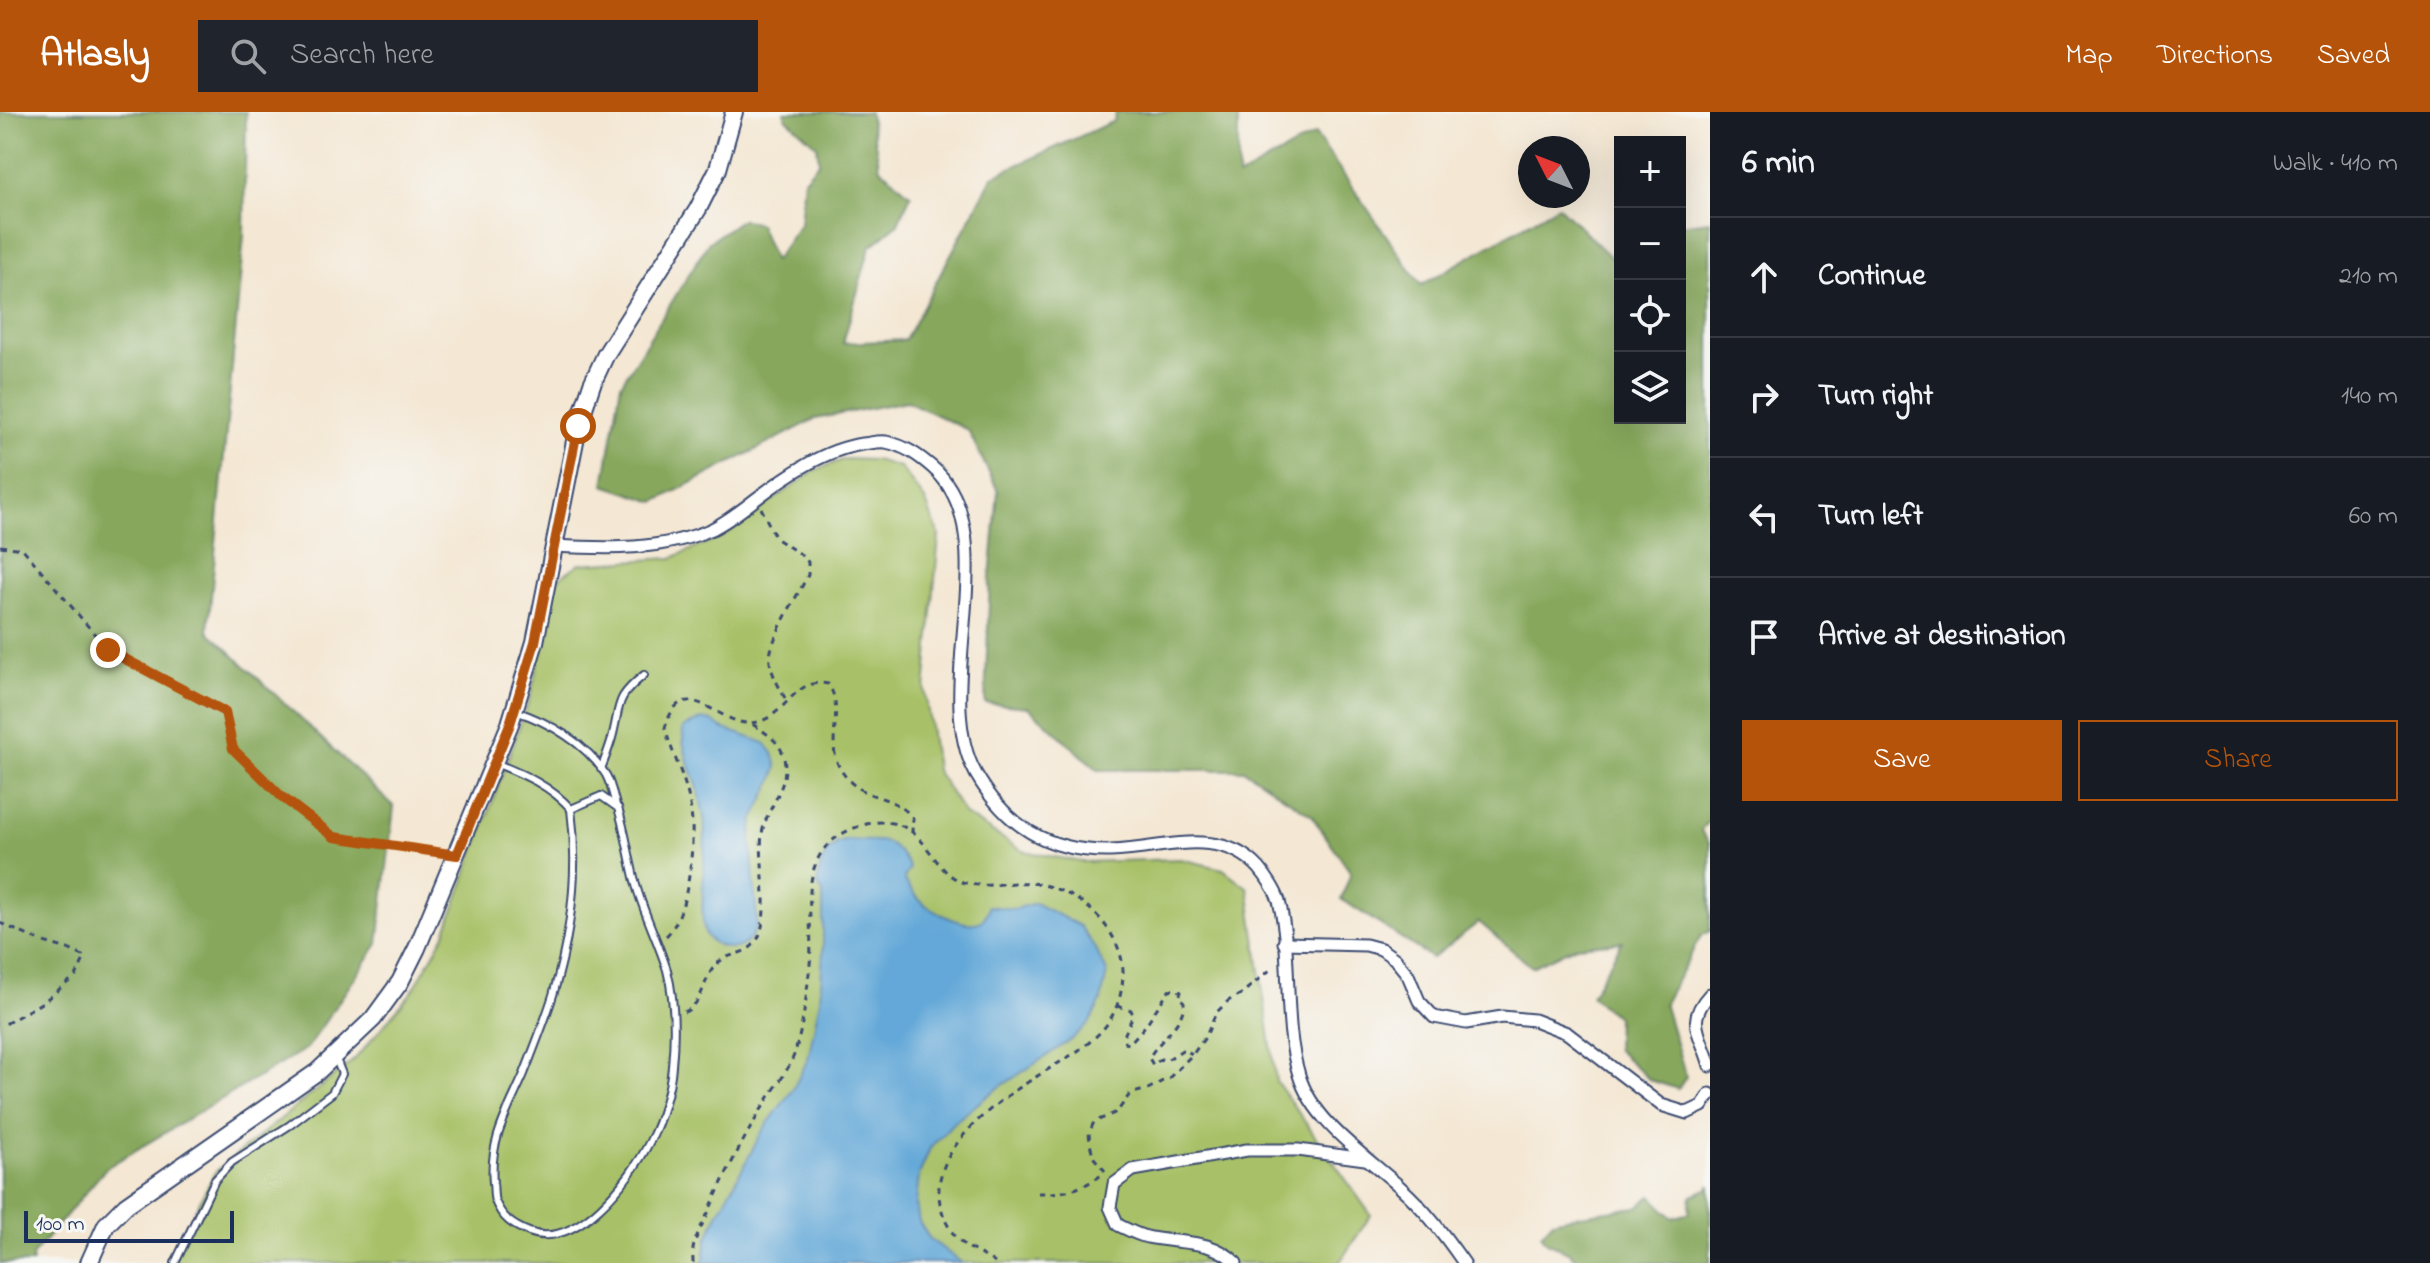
<!DOCTYPE html>
<html lang="en">
<head>
<meta charset="utf-8">
<style>
  :root { --surface:#171b24; --page:#20242c; --text:#f1f3f6; --muted:#9ea1a6; --line:#363941; --accent:#b45309 }
  body { margin:0; font-family:"Indie Flower",sans-serif; background:var(--page); color:var(--text) }
  .controls { position:absolute; right:24px; top:24px; display:grid; overflow:hidden; border-radius:0px; box-shadow:0 8px 32px #0002 }
  .controls button { width:72px; height:72px; display:grid; place-items:center; padding:0; border:0; border-bottom:2px solid var(--line); background:var(--surface); color:var(--text); font:40px sans-serif }
  .compass { position:absolute; left:1518px; top:24px; width:72px; height:72px; border-radius:50%; background:var(--surface); box-shadow:0 8px 32px #0002; rotate:312deg }
  .scale { position:absolute; left:24px; bottom:20px; width:210px; box-sizing:border-box; padding-left:8px; border:4px solid #1b2f5e; border-top:0; font-size:22px; line-height:28px; white-space:nowrap; color:#1b2f5e; -webkit-text-stroke:6px #f6f6f2; paint-order:stroke }
  .stop { position:absolute; width:24px; height:24px; margin:-18px; border:6px solid #b45309; border-radius:50%; background:#fff }
  .stop.end { background:#b45309; border-color:#fff; box-shadow:0 2px 8px #0008 }
  .list { margin:0; padding:0; list-style:none }
  h2 { display:flex; justify-content:space-between; align-items:center; height:104px; margin:0; padding:0 32px; font-size:34px }
  h2 small { font-size:26px; font-weight:400; color:var(--muted) }
  .list li { display:grid; grid-template-columns:52px 1fr auto; gap:24px; align-items:center; box-sizing:border-box; height:120px; padding:0 32px; border-top:2px solid var(--line) }
  .list b { display:block; font-size:30px; white-space:nowrap }
  .list em { font-size:26px; font-style:normal; color:var(--muted) }
  .actions { display:flex; gap:16px; padding:24px 32px }
  .actions a { flex:1; padding:18px 0; border:2px solid var(--accent); border-radius:0px; text-align:center; font-size:28px; color:var(--accent) }
  .actions .main { background:var(--accent); color:#fff }
  .icon { flex:none; width:44px; height:44px; fill:none; stroke:currentColor; stroke-width:2; stroke-linecap:round; stroke-linejoin:round }
  .map { position:relative; flex:none; width:1710px; height:1151px; overflow:hidden }
  header { display:flex; align-items:center; gap:48px; box-sizing:border-box; height:112px; padding:0 40px; background:var(--accent); color:#fff }
  header strong { font-size:38px }
  nav { display:flex; gap:44px; margin-inline-start:auto; font-size:28px }
  .search { width:560px; height:72px; background:var(--page); display:flex; align-items:center; gap:20px; box-sizing:border-box; padding:0 28px; border-radius:0px; color:var(--muted); font-size:30px }
  main { display:flex }
  aside { flex:1; background:var(--surface) }
  .map>svg:first-child { display:block }
  .green { fill:#a8c167; stroke:#627862; stroke-width:2 }
  .forest { fill:#86a75c; stroke:#506b5d; stroke-width:2 }
  .water { fill:#63a8d8; stroke:#3f6c9b; stroke-width:2 }
  .lines { fill:none; stroke-linecap:round; stroke-linejoin:round }
  .lane-casing { stroke:#3c4b70; stroke-width:10 }
  .street-casing { stroke:#3c4b70; stroke-width:15 }
  .secondary-casing { stroke:#3c4b70; stroke-width:20 }
  .path { stroke:#3c4b70; stroke-width:3; stroke-dasharray:6 6; stroke-linecap:butt }
  .lane { stroke:#fff; stroke-width:6 }
  .street { stroke:#fff; stroke-width:11 }
  .secondary { stroke:#fff; stroke-width:16 }
  .route { stroke:#b45309; stroke-width:10 }
</style>
</head>
<body>
<header>
<strong>Atlasly</strong>
<div class="search"><svg class="icon" aria-label="search" viewBox="0 0 24 24"><circle cx="10" cy="10" r="6"/><path d="M15 15l6 6"/></svg>Search here</div>
<nav><a>Map</a><a>Directions</a><a>Saved</a></nav>
</header>
<main>
<div class="map">
<svg width="1710" height="1151" viewBox="0 0 1710 1151">
  <rect width="100%" height="100%" fill="#f6f6f2"/>
  <filter id="ink" filterUnits="userSpaceOnUse"><feTurbulence type="fractalNoise" baseFrequency=".0125" numOctaves="2"/><feDisplacementMap in="SourceGraphic" scale="16" xChannelSelector="R" yChannelSelector="G"/><feConvolveMatrix kernelMatrix="1 2 1 2 8 2 1 2 1" color-interpolation-filters="sRGB"/></filter>
  <filter id="wash" filterUnits="userSpaceOnUse"><feTurbulence type="fractalNoise" baseFrequency=".006" numOctaves="4" result="noise"/><feDisplacementMap in="SourceGraphic" scale="32" xChannelSelector="R" yChannelSelector="G"/><feGaussianBlur stdDeviation="1.8" result="paint"/><feColorMatrix in="noise" values="0 0 0 0 0 0 0 0 0 0 0 0 0 0 0 0 0 1.4 0 .05"/><feComposite in="paint" operator="in"/></filter>
  <g filter="url(#wash)">
    <rect width="100%" height="100%" fill="#f4e7d3"/>
    <!-- green -->
    <path class="green" d="M 845,347 L 875,348 L 900,355 L 925,388 L 939,423 L 925,578 L 936,658 L 965,703 L 1023,739 L 1082,750 L 1181,747 L 1223,757 L 1248,776 L 1276,969 L 1371,1103 L 1339,1151 L 168,1151 L 215,1060 L 355,947 L 412,880 L 444,824 L 531,583 L 556,468 L 579,452 L 672,446 L 721,425 L 816,358 Z"/>
    <!-- forest -->
    <g class="forest">
      <path d="M 0,0 L 246,0 L 244,123 L 208,519 L 394,695 L 378,832 L 307,936 L 106,1056 L 32,1144 L 33,1151 L 0,1151 Z"/>
      <path d="M 785,0 L 869,0 L 880,56 L 911,83 L 897,113 L 870,135 L 843,231 L 905,228 L 993,64 L 1114,9 L 1116,0 L 1238,0 L 1238,65 L 1315,22 L 1421,173 L 1558,94 L 1620,154 L 1620,306 L 1680,306 L 1680,212 L 1687,217 L 1680,174 L 1680,113 L 1710,109 L 1710,707 L 1701,719 L 1710,732 L 1710,819 L 1701,824 L 1664,891 L 1686,965 L 1678,977 L 1650,968 L 1616,937 L 1617,905 L 1591,884 L 1622,830 L 1576,834 L 1532,855 L 1479,810 L 1432,846 L 1341,787 L 1351,761 L 1311,703 L 1244,658 L 1098,658 L 1028,595 L 985,591 L 990,465 L 998,379 L 968,318 L 907,289 L 815,307 L 655,390 L 604,373 L 621,272 L 709,130 L 742,107 L 759,112 L 774,149 L 800,112 L 804,67 L 819,50 L 817,34 L 785,5 Z"/>
      <path d="M 1710,1074 L 1710,1151 L 1580,1151 L 1570,1141 L 1547,1130 L 1541,1122 L 1553,1109 L 1580,1103 L 1637,1095 L 1651,1084 L 1673,1106 L 1689,1101 L 1691,1084 L 1707,1077 Z"/>
    </g>
    <!-- water -->
    <g class="water">
      <path d="M 702,607 L 712,609 L 722,616 L 765,631 L 773,641 L 777,655 L 774,666 L 753,709 L 751,726 L 757,811 C 754,821 750,831 739,835 C 729,839 712,833 706,823 C 697,807 708,732 704,706 C 702,694 700,681 696,670 C 689,652 681,635 683,616 Z"/>
      <path d="M 848,728 C 884,731 889,721 910,756 L 904,766 C 909,776 915,785 924,792 C 939,803 986,828 988,794 L 1015,797 L 1035,791 L 1080,814 L 1093,833 L 1107,860 L 1101,889 L 1090,910 L 1072,927 L 991,981 L 952,1012 L 930,1036 L 919,1063 L 916,1092 L 919,1110 L 930,1127 L 962,1151 L 703,1151 L 707,1128 L 715,1108 L 763,1018 L 793,977 L 808,947 L 820,887 L 823,839 L 823,781 L 817,771 L 820,756 L 826,741 L 837,731 Z"/>
    </g>
  </g>
  <g filter="url(#ink)">
    <g class="lines">
      <defs>
        <g id="lane">
          <path d="M 515,599 C 549,610 587,632 606,663 C 611,672 613,683 616,693"/>
          <path d="M 495,651 C 523,662 551,674 571,697"/>
          <path d="M 601,657 C 605,647 609,636 612,626 C 621,592 614,587 644,563"/>
          <path d="M 601,684 L 618,696 C 626,721 629,747 636,773 C 644,802 658,829 667,858 C 675,889 675,923 672,954 C 670,979 661,1008 650,1029 C 631,1067 576,1139 529,1120 C 513,1114 502,1106 495,1089 C 493,1084 494,1076 493,1071 C 489,1028 508,999 524,962 C 534,936 545,909 553,883 C 571,823 579,759 571,697 Z"/>
          <path d="M 175,1151 L 215,1068 L 232,1050 L 290,1013 L 332,981 L 342,962 L 336,947"/>
        </g>
        <g id="street">
          <path d="M 554,434 C 607,437 662,439 712,417 C 728,409 742,398 756,387 C 786,364 825,337 863,332 C 871,331 879,329 886,330 C 905,334 918,343 932,355 C 1009,421 928,577 976,662 C 1006,714 1047,739 1107,739 C 1158,739 1219,712 1259,756 C 1266,764 1276,779 1279,789 C 1293,844 1282,908 1299,963 C 1313,1010 1366,1044 1400,1075 C 1425,1097 1445,1124 1464,1151"/>
          <path d="M 1284,831 L 1366,833 L 1381,837 L 1395,847 L 1408,863 L 1419,889 L 1434,905 L 1466,911 L 1502,905 L 1534,908 L 1567,921 L 1661,993 L 1687,1001 L 1702,994 L 1710,982"/>
          <path d="M 1710,882 C 1684,910 1702,923 1710,954"/>
          <path d="M 1236,1151 C 1213,1126 1178,1132 1147,1125 C 1137,1123 1127,1117 1118,1113 L 1110,1095 L 1114,1072 L 1133,1058 L 1247,1038 L 1298,1038 L 1365,1047"/>
        </g>
        <path id="secondary" d="M 89,1151 L 106,1113 L 126,1093 L 317,960 L 373,907 L 400,870 L 417,836 L 510,612 L 535,530 L 578,314 L 592,272 L 606,242 L 698,97 L 718,57 L 734,0"/>
      </defs>
      <!-- lane casing -->
      <use href="#lane" class="lane-casing"/>
      <!-- street casing -->
      <use href="#street" class="street-casing"/>
      <!-- secondary casing -->
      <use href="#secondary" class="secondary-casing"/>
      <!-- path -->
      <g class="path">
        <path d="M 761,396 L 776,427 L 799,441 L 808,450 L 808,463 C 798,483 767,531 770,550 C 772,564 781,578 787,590"/>
        <path d="M 0,434 L 23,437 L 108,538 L 225,600 L 233,637 L 282,685 L 334,725 L 442,741"/>
        <path d="M 0,811 L 40,829 L 68,837 L 85,845 L 76,864 L 43,890 L 7,911 L 0,913"/>
        <path d="M 666,824 C 690,803 696,724 690,693 C 686,667 672,642 665,616 C 682,557 718,613 750,611 C 787,609 791,564 828,572 C 846,597 824,632 841,658 C 861,691 891,679 913,706 L 912,719"/>
        <path d="M 1117,894 L 1131,898 L 1133,903 L 1123,926 L 1125,931 L 1129,932 L 1145,914 L 1169,878 L 1177,877 L 1181,880 L 1179,885 L 1184,890 C 1184,913 1159,927 1149,946 L 1153,953 L 1161,947 L 1167,948 L 1184,937 L 1192,942"/>
        <path d="M 684,900 C 705,892 702,864 718,851 C 728,841 746,843 755,831 C 773,808 758,749 762,722 C 766,695 790,676 784,646 C 781,630 765,620 752,612"/>
        <path d="M 1105,1059 L 1094,1046 L 1090,1032 L 1089,1021 L 1094,1010 L 1117,1000 L 1130,982 L 1148,977 L 1170,965 L 1193,942 L 1206,924 L 1216,901 L 1228,889 L 1241,882 L 1270,858 L 1275,858"/>
        <path d="M 1038,1081 C 1064,1082 1084,1077 1105,1060"/>
        <path d="M 693,1151 C 693,1145 692,1138 694,1133 C 697,1121 704,1110 709,1099 C 725,1062 744,1025 766,990 C 775,975 787,961 794,943 C 803,916 807,881 810,852 C 815,802 792,742 852,717 C 866,711 884,707 899,713 C 926,722 932,753 956,767 C 973,777 997,772 1016,771 C 1043,769 1068,779 1089,796 C 1107,811 1123,836 1123,860 C 1123,880 1117,900 1104,916 C 1087,936 1061,949 1039,963 C 999,988 929,1036 940,1091 C 943,1105 948,1117 959,1128 C 969,1138 984,1143 995,1151"/>
      </g>
      <!-- lane -->
      <use href="#lane" class="lane"/>
      <!-- street -->
      <use href="#street" class="street"/>
      <!-- secondary -->
      <use href="#secondary" class="secondary"/>
    </g>
  </g>
  <g class="lines" filter="url(#ink)">
    <!-- route -->
    <path class="route" d="M 108,538 L 225,600 L 233,637 L 282,685 L 334,725 L 457,743 L 510,612 L 535,530 L 578,314"/>
  </g>
</svg>
<div class="controls">
<button>+</button>
<button>−</button>
<button><svg class="icon" aria-label="locate" viewBox="0 0 24 24"><circle cx="12" cy="12" r="6"/><path d="M12 2v4M12 18v4M2 12h4M18 12h4"/></svg></button>
<button><svg class="icon" aria-label="layers" viewBox="0 0 24 24"><path d="M12 4l9 5-9 5-9-5zM3 14l9 5 9-5"/></svg></button>
</div>
<svg class="compass" viewBox="-18 -18 36 36"><path d="M0-13l5 13h-10z" fill="#e53935"/><path d="M0 13l5-13h-10z" fill="#9ea1a6"/></svg>
<div class="scale">100 m</div>
<div class="stop" style="left:578px;top:314px"></div>
<div class="stop end" style="left:108px;top:538px"></div>
</div>
<aside>
<h2>6 min<small>Walk · 410 m</small></h2>
<ul class="list">
<li><svg class="icon" aria-label="ahead" viewBox="0 0 24 24"><path d="M12 20V5M6 11l6-6 6 6"/></svg><div><b>Continue</b></div><em>210 m</em></li>
<li><svg class="icon" aria-label="right" viewBox="0 0 24 24"><path d="M7 20v-9h11M14 6l5 5-5 5"/></svg><div><b>Turn right</b></div><em>140 m</em></li>
<li><svg class="icon" aria-label="left" viewBox="0 0 24 24"><path d="M17 20v-9H6M10 6l-5 5 5 5"/></svg><div><b>Turn left</b></div><em>60 m</em></li>
<li><svg class="icon" aria-label="arrive" viewBox="0 0 24 24"><path d="M6 21V4h12l-3 4 3 4H6"/></svg><div><b>Arrive at destination</b></div></li>
</ul>
<div class="actions"><a class="main">Save</a><a>Share</a></div>
</aside>
</main>
</body>
</html>
